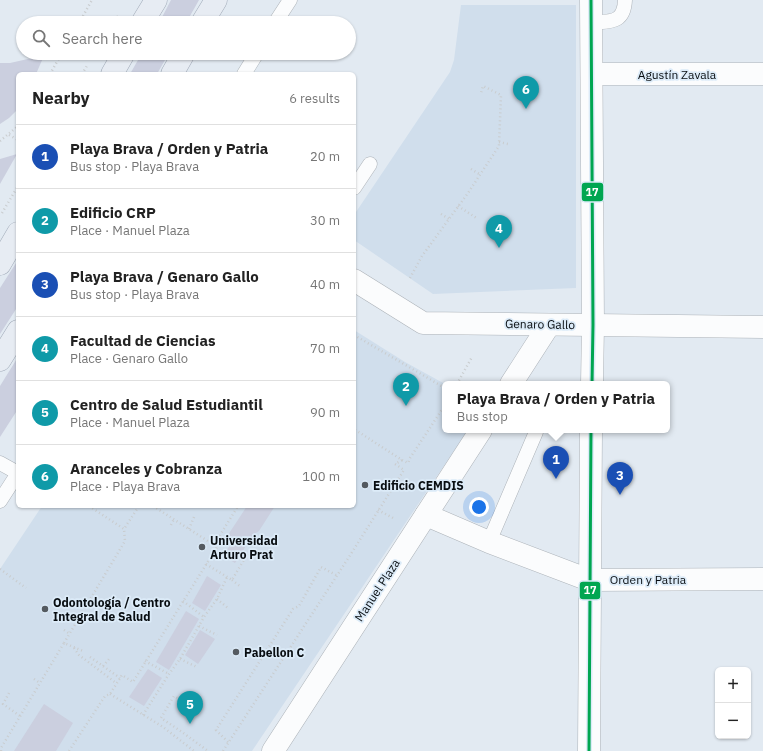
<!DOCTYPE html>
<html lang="en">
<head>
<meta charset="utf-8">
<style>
  :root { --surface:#fff; --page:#f6f6f6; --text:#222; --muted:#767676; --line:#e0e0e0; --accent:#1a73e8 }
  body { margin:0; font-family:"IBM Plex Sans",sans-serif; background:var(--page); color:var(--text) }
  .controls { position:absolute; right:12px; bottom:12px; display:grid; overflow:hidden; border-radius:6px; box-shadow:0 1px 3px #0004 }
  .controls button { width:36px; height:36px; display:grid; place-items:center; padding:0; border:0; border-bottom:1px solid var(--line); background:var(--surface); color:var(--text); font:20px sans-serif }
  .you { position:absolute; left:479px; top:507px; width:14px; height:14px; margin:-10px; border:3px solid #fff; border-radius:50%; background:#1a73e8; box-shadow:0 0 0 6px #1a73e833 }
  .badge { display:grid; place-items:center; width:26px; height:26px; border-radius:50%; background:var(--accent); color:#fff; font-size:13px; font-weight:700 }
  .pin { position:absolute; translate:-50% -33px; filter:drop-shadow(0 1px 2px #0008) }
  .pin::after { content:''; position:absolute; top:21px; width:14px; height:12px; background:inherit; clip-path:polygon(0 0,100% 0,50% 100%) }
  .popup { position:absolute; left:442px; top:381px; width:228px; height:52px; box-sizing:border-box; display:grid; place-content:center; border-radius:6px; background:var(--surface); filter:drop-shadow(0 1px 3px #0005); font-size:13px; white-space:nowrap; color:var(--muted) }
  .popup b { font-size:15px; color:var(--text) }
  .popup::after { content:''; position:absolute; left:50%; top:100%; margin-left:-8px; border:8px solid transparent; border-top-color:var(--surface) }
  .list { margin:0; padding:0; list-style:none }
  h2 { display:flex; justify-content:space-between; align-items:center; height:52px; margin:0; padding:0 16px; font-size:17px }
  h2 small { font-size:13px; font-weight:400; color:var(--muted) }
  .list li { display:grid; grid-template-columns:26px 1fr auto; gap:12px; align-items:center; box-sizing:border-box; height:64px; padding:0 16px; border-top:1px solid var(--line) }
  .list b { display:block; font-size:15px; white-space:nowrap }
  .list p { margin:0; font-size:13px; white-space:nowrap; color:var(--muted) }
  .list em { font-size:13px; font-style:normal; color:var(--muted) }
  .icon { flex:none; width:22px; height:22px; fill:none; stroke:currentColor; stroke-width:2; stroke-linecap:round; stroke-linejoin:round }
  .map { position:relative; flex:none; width:763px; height:751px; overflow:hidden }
  .search { position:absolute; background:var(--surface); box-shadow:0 1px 3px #0004; left:16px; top:16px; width:340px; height:44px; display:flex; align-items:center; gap:10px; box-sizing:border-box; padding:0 14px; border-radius:22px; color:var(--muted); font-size:15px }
  .panel { position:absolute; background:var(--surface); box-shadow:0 1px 3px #0004; left:16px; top:72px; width:340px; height:436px; border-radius:6px }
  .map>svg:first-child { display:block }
  .built { fill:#d0deec }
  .green { fill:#cbcfdf }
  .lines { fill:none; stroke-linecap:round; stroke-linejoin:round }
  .service-casing { stroke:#acb2b8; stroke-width:15 }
  .minor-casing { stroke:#acb2b8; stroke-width:23 }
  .tertiary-casing { stroke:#acb2b8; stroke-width:23 }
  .primary-casing { stroke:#a1aab8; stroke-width:23 }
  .path { stroke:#c9ccce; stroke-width:2.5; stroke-dasharray:1 3; stroke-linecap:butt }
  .service { stroke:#fbfcfd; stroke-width:14 }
  .minor { stroke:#fbfcfd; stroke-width:22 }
  .tertiary { stroke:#fbfcfd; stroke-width:22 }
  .primary { stroke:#e7ecf3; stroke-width:22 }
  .bus-1-casing { stroke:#dcebf8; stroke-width:6 }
  .bus-1 { stroke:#00a651; stroke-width:3 }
  .poi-dot { fill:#545a60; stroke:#dcebf8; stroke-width:1.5 }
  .labels { text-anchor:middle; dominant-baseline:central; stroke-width:3.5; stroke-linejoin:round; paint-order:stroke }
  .street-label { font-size:12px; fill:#080d11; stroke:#dcebf8 }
  .poi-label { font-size:12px; font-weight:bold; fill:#080d11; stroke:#dcebf8; text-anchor:start }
  .line-badge { stroke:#dcebf8; stroke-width:1.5 }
  .badge-label { font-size:11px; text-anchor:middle; font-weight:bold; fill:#fff }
</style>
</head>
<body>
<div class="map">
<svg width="763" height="751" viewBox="0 0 763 751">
  <rect width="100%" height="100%" fill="#e2eaf2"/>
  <!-- built -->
  <g class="built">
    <path d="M 461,5 L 576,5 L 576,288 L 433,294 L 354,240 L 354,215 L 450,72 L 454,60 Z"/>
    <path d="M 354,330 L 405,362 L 445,384 L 445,430 L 468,430 L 252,751 L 0,751 L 0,569 L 42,506 L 354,506 Z"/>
  </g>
  <!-- green -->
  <g class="green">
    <path d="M 171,0 L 199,0 L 186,23 L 159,23 Z"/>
    <path d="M 142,53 L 169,53 L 157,74 L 130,74 Z"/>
    <path d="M 41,56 L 43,58 L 36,74 L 18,74 L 18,109 L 9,118 L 0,124 L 0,63 L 10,63 Z"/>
    <path d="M 17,154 L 0,184 L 0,159 Z"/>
    <path d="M 18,260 L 18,306 L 0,334 L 0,288 Z"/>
    <path d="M 18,357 L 18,409 L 0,437 L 0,386 Z"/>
    <path d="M 247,506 L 275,506 L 259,531 L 253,535 L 235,563 L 223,556 L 234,539 L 228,535 Z"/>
    <path d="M 207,576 L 221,585 L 205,611 L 192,603 Z"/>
    <path d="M 186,611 L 199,619 L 169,670 L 156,662 Z"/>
    <path d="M 200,630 L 215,639 L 198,664 L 185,655 Z"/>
    <path d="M 148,669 L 162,678 L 144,706 L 129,697 Z"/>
    <path d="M 44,704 L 73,723 L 56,751 L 14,751 Z"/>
  </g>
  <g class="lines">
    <defs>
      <g id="service">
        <path d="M 275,23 L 290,0"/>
        <path d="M 591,23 C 610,21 624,24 625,0"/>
        <path d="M 244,74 L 257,53"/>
        <path d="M 354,188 L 370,164"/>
        <path d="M 0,463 L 18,473"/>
        <path d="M 0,501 L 18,473"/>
        <path d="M 489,542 L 536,432"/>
      </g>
      <g id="minor">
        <path d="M 592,74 L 763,74"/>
        <path d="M 511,384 L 549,325"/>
        <path d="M 426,515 L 489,542 L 589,580 L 763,579"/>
        <path d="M 273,751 L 481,430"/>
      </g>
      <g id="tertiary">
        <path d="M 591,0 L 593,325 L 592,384"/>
        <path d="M 354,280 L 423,323 L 763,327"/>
        <path d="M 589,751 L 591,430"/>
      </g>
      <g id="primary">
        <path d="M 142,23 L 156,0"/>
        <path d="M 202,23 L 216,0"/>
        <path d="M 112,74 L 124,53"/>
        <path d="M 172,74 L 184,53"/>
        <path d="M 0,264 L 18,233"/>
        <path d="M 0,360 L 18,331"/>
      </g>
    </defs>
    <!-- service casing -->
    <use href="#service" class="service-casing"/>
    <!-- minor casing -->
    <use href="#minor" class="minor-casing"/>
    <!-- tertiary casing -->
    <use href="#tertiary" class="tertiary-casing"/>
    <!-- primary casing -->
    <use href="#primary" class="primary-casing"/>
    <!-- path -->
    <g class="path">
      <path d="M 79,23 L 92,0"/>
      <path d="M 113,23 L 118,16"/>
      <path d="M 50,74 L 62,53"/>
      <path d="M 82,74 L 88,64"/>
      <path d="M 9,135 L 18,140"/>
      <path d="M 0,141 L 18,126"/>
      <path d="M 499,142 L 508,144"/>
      <path d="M 471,169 L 481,175"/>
      <path d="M 458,206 L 478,219"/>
      <path d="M 2,213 L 18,186"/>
      <path d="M 441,214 L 449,219"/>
      <path d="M 410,278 L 422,256 L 468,193 L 499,146 L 501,95 L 483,86 L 481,93"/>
      <path d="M 354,335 L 445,388"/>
      <path d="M 457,384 L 472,357"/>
      <path d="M 402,460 L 408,463 L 410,458 L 445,405"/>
      <path d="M 89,506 L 124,529 L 139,506"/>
      <path d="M 153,506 L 214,545"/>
      <path d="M 378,510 L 395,519"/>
      <path d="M 171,525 L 174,519"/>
      <path d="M 189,529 L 194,517"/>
      <path d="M 206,564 L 232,580 L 248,553 L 260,560"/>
      <path d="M 0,569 L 26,588"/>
      <path d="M 232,580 L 241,587"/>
      <path d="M 217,599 L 228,608"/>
      <path d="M 183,601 L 204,617"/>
      <path d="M 199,626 L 217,635"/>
      <path d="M 64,630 L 70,634"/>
      <path d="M 64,643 L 125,541 L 124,529"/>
      <path d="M 74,648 L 79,655 L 116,683"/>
      <path d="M 90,657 L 120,678"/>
      <path d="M 180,659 L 197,667"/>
      <path d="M 145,661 L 169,674"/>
      <path d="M 103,666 L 110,658"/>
      <path d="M 34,679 L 40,683"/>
      <path d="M 9,693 L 3,704 L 20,716"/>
      <path d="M 110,694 L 163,727 L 194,751"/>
      <path d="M 177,698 L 174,696 L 161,718 L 182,732 L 208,751"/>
      <path d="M 143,715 L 169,674 L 180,659 L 204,617 L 217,599 L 227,577"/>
      <path d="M 228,742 L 216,730 L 293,609 L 299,606 L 321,567 L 336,575"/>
      <path d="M 1,751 L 1,748 L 64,643 L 83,651"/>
      <path d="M 69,751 L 105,696 L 110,694 L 122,675 L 133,682 L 217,547 L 214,545 L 238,506"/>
      <path d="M 223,751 L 349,557 L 404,470 L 395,464 L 402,460 L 354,429"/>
    </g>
    <!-- service -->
    <use href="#service" class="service"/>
    <!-- minor -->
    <use href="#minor" class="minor"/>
    <!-- tertiary -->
    <use href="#tertiary" class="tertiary"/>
    <!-- primary -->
    <use href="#primary" class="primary"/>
    <defs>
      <g id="bus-1">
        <path d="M 591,0 L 593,325 L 592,384"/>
        <path d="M 589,751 L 591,430"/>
      </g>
    </defs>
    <!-- bus-1 casing -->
    <use href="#bus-1" class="bus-1-casing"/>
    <!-- bus-1 -->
    <use href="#bus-1" class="bus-1"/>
  </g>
  <!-- markers -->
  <g class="poi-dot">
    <circle cx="365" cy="485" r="4"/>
    <circle cx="202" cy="547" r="4"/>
    <circle cx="45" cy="609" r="4"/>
    <circle cx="236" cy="652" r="4"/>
  </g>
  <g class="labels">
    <!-- street labels -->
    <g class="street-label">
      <text x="677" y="74">Agustín Zavala</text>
      <text transform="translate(540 324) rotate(1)">Genaro Gallo</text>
      <text x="648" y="579">Orden y Patria</text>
      <text transform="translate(377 590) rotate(-57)">Manuel Plaza</text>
    </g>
    <!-- poi labels -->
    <g class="poi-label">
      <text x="373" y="485">Edificio CEMDIS</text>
      <text x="210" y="540">Universidad<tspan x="210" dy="14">Arturo Prat</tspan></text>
      <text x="53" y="602">Odontología / Centro<tspan x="53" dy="14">Integral de Salud</tspan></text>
      <text x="244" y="652">Pabellon C</text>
    </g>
  </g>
  <g class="line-badge">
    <rect x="581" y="182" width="23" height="20" rx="4" fill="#00a651"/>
    <rect x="579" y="581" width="22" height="19" rx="4" fill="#00a651"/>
  </g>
  <g class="badge-label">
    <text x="592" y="196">17</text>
    <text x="590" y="594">17</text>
  </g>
</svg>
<div class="controls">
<button>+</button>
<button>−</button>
</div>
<div class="you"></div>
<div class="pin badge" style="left:556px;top:479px;background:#1a4fb4">1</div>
<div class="popup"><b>Playa Brava / Orden y Patria</b>Bus stop</div>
<div class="pin badge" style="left:406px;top:406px;background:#0f9aa8">2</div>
<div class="pin badge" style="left:620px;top:495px;background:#1a4fb4">3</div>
<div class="pin badge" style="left:499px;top:248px;background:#0f9aa8">4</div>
<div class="pin badge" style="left:190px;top:724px;background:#0f9aa8">5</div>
<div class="pin badge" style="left:526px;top:109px;background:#0f9aa8">6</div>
<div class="search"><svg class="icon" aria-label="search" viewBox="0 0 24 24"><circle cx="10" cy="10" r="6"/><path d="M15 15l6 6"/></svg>Search here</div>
<section class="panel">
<h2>Nearby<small>6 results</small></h2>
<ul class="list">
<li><span class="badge" style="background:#1a4fb4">1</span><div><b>Playa Brava / Orden y Patria</b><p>Bus stop · Playa Brava</p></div><em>20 m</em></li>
<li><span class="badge" style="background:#0f9aa8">2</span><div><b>Edificio CRP</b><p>Place · Manuel Plaza</p></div><em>30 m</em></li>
<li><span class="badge" style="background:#1a4fb4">3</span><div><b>Playa Brava / Genaro Gallo</b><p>Bus stop · Playa Brava</p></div><em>40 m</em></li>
<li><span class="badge" style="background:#0f9aa8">4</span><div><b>Facultad de Ciencias</b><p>Place · Genaro Gallo</p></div><em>70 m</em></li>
<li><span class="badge" style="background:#0f9aa8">5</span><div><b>Centro de Salud Estudiantil</b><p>Place · Manuel Plaza</p></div><em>90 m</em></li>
<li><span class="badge" style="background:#0f9aa8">6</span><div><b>Aranceles y Cobranza</b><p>Place · Playa Brava</p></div><em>100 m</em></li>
</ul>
</section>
</div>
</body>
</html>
